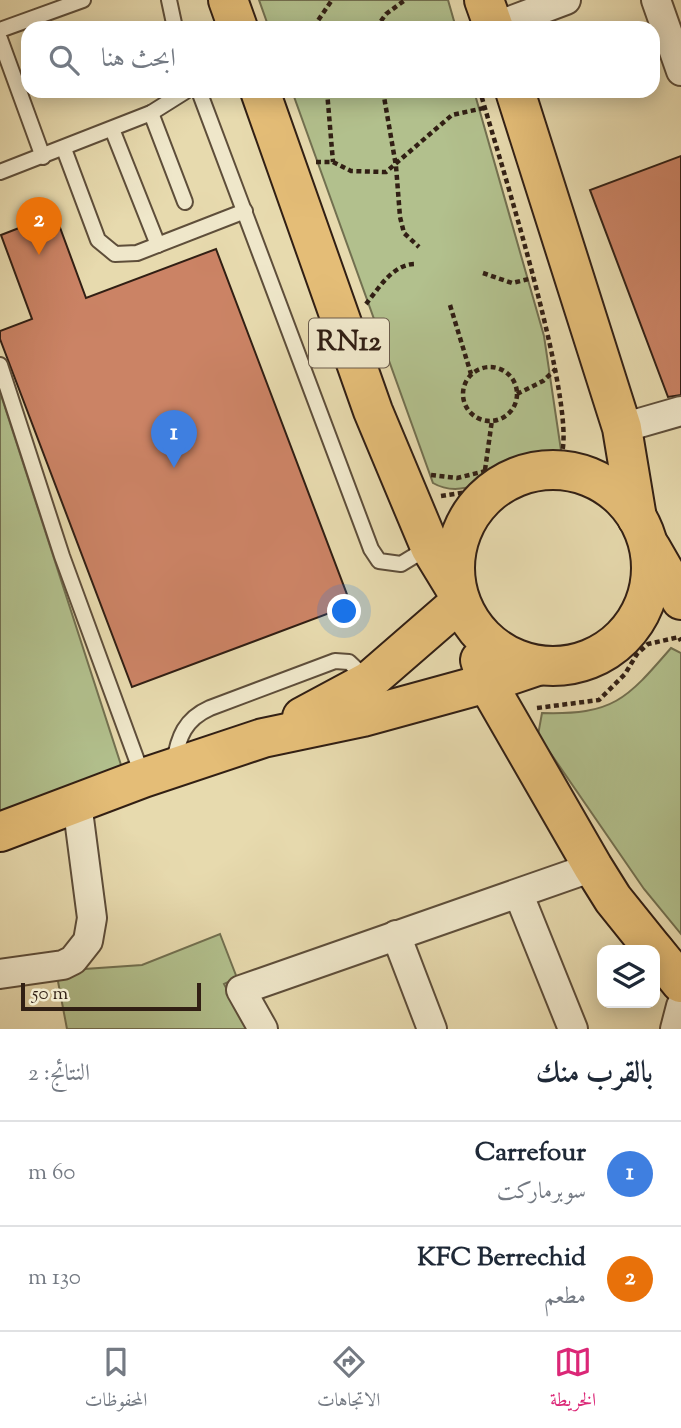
<!DOCTYPE html>
<html lang="ar">
<head>
<meta charset="utf-8">
<style>
  :root { --surface:#fff; --page:#f6f6f7; --text:#1f2937; --muted:#747a83; --line:#e0e1e3; --accent:#db2777 }
  body { margin:0; font-family:"Sorts Mill Goudy",Amiri,serif; background:var(--page); color:var(--text); direction:rtl }
  .controls { position:absolute; right:21px; bottom:21px; display:grid; overflow:hidden; border-radius:14px; box-shadow:0 4px 18px #0003 }
  .controls button { width:63px; height:63px; display:grid; place-items:center; padding:0; border:0; border-bottom:2px solid var(--line); background:var(--surface); color:var(--text); font:35px sans-serif }
  .scale { position:absolute; left:21px; bottom:18px; width:180px; box-sizing:border-box; padding-left:7px; border:4px solid #311f14; border-top:0; font-size:19px; line-height:24px; white-space:nowrap; color:#311f14; -webkit-text-stroke:5px #efe7ca; paint-order:stroke }
  .you { position:absolute; left:345px; top:612px; width:24px; height:24px; margin:-18px; border:5px solid #fff; border-radius:50%; background:#1a73e8; box-shadow:0 0 0 10px #1a73e833 }
  .badge { display:grid; place-items:center; width:46px; height:46px; border-radius:50%; background:var(--accent); color:#fff; font-size:23px; font-weight:700 }
  .pin { position:absolute; translate:-50% -58px; filter:drop-shadow(0 2px 4px #0008) }
  .pin::after { content:''; position:absolute; top:37px; width:24px; height:21px; background:inherit; clip-path:polygon(0 0,100% 0,50% 100%) }
  .list { margin:0; padding:0; list-style:none }
  h2 { display:flex; justify-content:space-between; align-items:center; height:91px; margin:0; padding:0 28px; font-size:30px }
  h2 small { font-size:23px; font-weight:400; color:var(--muted) }
  .list li { display:grid; grid-template-columns:46px 1fr auto; gap:21px; align-items:center; box-sizing:border-box; height:105px; padding:0 28px; border-top:2px solid var(--line) }
  .list b { display:block; font-size:26px; white-space:nowrap }
  .list p { margin:0; font-size:23px; white-space:nowrap; color:var(--muted) }
  .list em { font-size:23px; font-style:normal; color:var(--muted) }
  .icon { flex:none; width:38px; height:38px; fill:none; stroke:currentColor; stroke-width:2; stroke-linecap:round; stroke-linejoin:round }
  .map { position:relative; flex:none; width:681px; height:1029px; overflow:hidden; direction:ltr }
  .search { position:absolute; background:var(--surface); box-shadow:0 4px 18px #0003; left:21px; right:21px; top:21px; height:77px; display:flex; align-items:center; gap:18px; box-sizing:border-box; padding:0 24px; border-radius:21px; color:var(--muted); font-size:26px }
  .sheet { height:301px; background:var(--surface) }
  nav { display:flex; justify-content:space-around; align-items:center; box-sizing:border-box; height:98px; border-top:2px solid var(--line); background:var(--surface); font-size:19px; color:var(--muted) }
  nav a { display:grid; justify-items:center; gap:4px }
  nav .on { color:var(--accent) }
  .map>svg:first-child { display:block }
  .green { fill:#b2c08d; stroke:#727050; stroke-width:2 }
  .building { fill:#cb8365; stroke:#311f14; stroke-width:2 }
  .lines { fill:none; stroke-linecap:round; stroke-linejoin:round }
  .lane-casing { stroke:#5e4e3a; stroke-width:18 }
  .street-casing { stroke:#5e4e3a; stroke-width:32 }
  .primary-casing { stroke:#311f14; stroke-width:42 }
  .path { stroke:#311f14; stroke-width:4.5; stroke-dasharray:5 3.5; stroke-linecap:butt }
  .lane { stroke:#efe7ca; stroke-width:14 }
  .street { stroke:#efe7ca; stroke-width:28 }
  .primary { stroke:#e4bd77; stroke-width:38 }
  .labels { text-anchor:middle; dominant-baseline:central; stroke-width:6; stroke-linejoin:round; paint-order:stroke }
  .shield { fill:#efe7ca; stroke:#6a5b4b; stroke-width:2 }
  .shield-label { font-size:28px; font-weight:bold; fill:#311f14 }
</style>
</head>
<body>
<div class="map">
<svg width="681" height="1029" viewBox="0 0 681 1029">
  <rect width="100%" height="100%" fill="#e7daae"/>
  <filter id="stains"><feTurbulence type="fractalNoise" baseFrequency=".00286" numOctaves="4"/><feColorMatrix values="0 0 0 0 .2 0 0 0 0 .09 0 0 0 0 .02 0 0 0 .5 -.17"/></filter>
  <radialGradient id="worn" r=".72"><stop offset=".6" stop-color="#630" stop-opacity="0"/><stop offset="1" stop-color="#630" stop-opacity=".3"/></radialGradient>
  <!-- green -->
  <g class="green">
    <path d="M 259,0 L 448,0 L 456,28 L 269,28 Z"/>
    <path d="M 292,91 L 474,91 L 544,336 L 562,457 C 546,460 530,464 515,469 C 489,479 460,499 433,483 Z"/>
    <path d="M 0,392 L 122,768 L 0,813 Z"/>
    <path d="M 671,648 L 681,653 L 681,934 L 644,889 L 538,735 L 542,713 C 613,715 626,700 671,648 Z"/>
    <path d="M 220,934 L 237,978 L 224,984 L 248,1029 L 67,1029 L 56,971 L 142,965 Z"/>
  </g>
  <!-- building -->
  <g class="building">
    <path d="M 681,156 L 681,395 L 668,397 L 590,190 Z"/>
    <path d="M 55,214 L 86,298 L 216,249 L 351,605 L 132,687 L 0,339 L 0,331 L 32,319 L 1,235 Z"/>
  </g>
  <g class="lines">
    <defs>
      <g id="lane">
        <path d="M 169,0 L 175,28"/>
        <path d="M 0,30 L 83,0"/>
        <path d="M 0,39 L 43,157"/>
        <path d="M 199,91 L 371,549 L 379,561 L 401,564 L 429,547"/>
        <path d="M 151,113 L 185,202"/>
        <path d="M 112,129 L 158,245"/>
        <path d="M 64,149 L 98,240 L 115,254 L 137,253 L 245,211"/>
        <path d="M 0,172 L 151,113 L 186,91"/>
        <path d="M 0,365 L 62,556 L 143,777"/>
        <path d="M 174,763 C 178,737 185,719 210,708 L 335,661 L 349,662 L 367,679"/>
      </g>
      <g id="street">
        <path d="M 656,0 L 681,71"/>
        <path d="M 494,27 L 566,0"/>
        <path d="M 622,428 L 681,411"/>
        <path d="M 519,895 L 573,1029"/>
        <path d="M 396,935 L 432,1029"/>
        <path d="M 0,974 L 63,965 L 73,960 L 88,941 L 92,918 L 77,803"/>
        <path d="M 263,1029 L 241,990 L 593,867"/>
        <path d="M 675,1029 L 681,1006"/>
      </g>
      <g id="primary">
        <path d="M 228,0 L 238,28"/>
        <path d="M 484,0 L 494,28"/>
        <path d="M 260,91 L 373,411 L 430,547 L 455,588"/>
        <path d="M 515,91 L 622,428 L 637,518"/>
        <circle cx="553" cy="568" r="98"/>
        <path d="M 651,548 L 681,600"/>
        <path d="M 480,660 L 487,683 L 593,867 L 613,899 L 654,950"/>
        <path d="M 302,717 L 369,681 L 460,602"/>
        <path d="M 0,832 L 143,778 L 263,738 L 363,717 L 487,683 L 537,666"/>
        <path d="M 655,951 L 681,983"/>
      </g>
    </defs>
    <!-- lane casing -->
    <use href="#lane" class="lane-casing"/>
    <!-- street casing -->
    <use href="#street" class="street-casing"/>
    <!-- primary casing -->
    <use href="#primary" class="primary-casing"/>
    <!-- path -->
    <g class="path">
      <path d="M 316,28 L 317,22 L 332,0"/>
      <path d="M 376,28 L 386,14 L 405,0"/>
      <path d="M 327,91 L 333,162"/>
      <path d="M 383,91 L 396,166 L 400,217 L 404,233 L 419,247"/>
      <path d="M 316,162 L 333,162 L 351,171 L 386,172 L 452,115 L 484,108"/>
      <path d="M 483,273 L 512,283 L 533,278"/>
      <path d="M 366,304 C 379,288 392,265 414,264"/>
      <path d="M 450,305 L 471,374"/>
      <circle cx="490" cy="394" r="27"/>
      <path d="M 517,394 L 543,381 L 556,369"/>
      <path d="M 485,470 L 492,420"/>
      <path d="M 431,475 L 457,478 L 506,466 L 520,458 L 562,457"/>
      <path d="M 441,496 L 473,491 L 517,472 L 558,461 C 587,431 494,142 480,91"/>
      <path d="M 537,708 L 599,700 L 625,674 L 637,654 L 648,644 L 679,637 L 681,641"/>
    </g>
    <!-- lane -->
    <use href="#lane" class="lane"/>
    <!-- street -->
    <use href="#street" class="street"/>
    <!-- primary -->
    <use href="#primary" class="primary"/>
  </g>
  <g class="labels">
    <!-- shield labels -->
    <rect class="shield" x="309" y="318.5" width="80" height="49" rx="5"/>
    <g class="shield-label">
      <text x="349" y="343">RN12</text>
    </g>
  </g>
  <rect width="100%" height="100%" filter="url(#stains)"/>
  <rect width="100%" height="100%" fill="url(#worn)"/>
</svg>
<div class="controls">
<button><svg class="icon" aria-label="layers" viewBox="0 0 24 24"><path d="M12 4l9 5-9 5-9-5zM3 14l9 5 9-5"/></svg></button>
</div>
<div class="scale">50 m</div>
<div class="you"></div>
<div class="pin badge" style="left:174px;top:468px;background:#3f7fe0">1</div>
<div class="pin badge" style="left:39px;top:255px;background:#e8710a">2</div>
<div class="search"><svg class="icon" aria-label="search" viewBox="0 0 24 24"><circle cx="10" cy="10" r="6"/><path d="M15 15l6 6"/></svg>ابحث هنا</div>
</div>
<section class="sheet">
<h2>بالقرب منك<small>النتائج: 2</small></h2>
<ul class="list">
<li><span class="badge" style="background:#3f7fe0">1</span><div><b>Carrefour</b><p>سوبرماركت</p></div><em>60 m</em></li>
<li><span class="badge" style="background:#e8710a">2</span><div><b>KFC Berrechid</b><p>مطعم</p></div><em>130 m</em></li>
</ul>
</section>
<nav>
<a class="on"><svg class="icon" aria-label="map" viewBox="0 0 24 24"><path d="M3 6l6-2 6 2 6-2v14l-6 2-6-2-6 2zM9 4v14M15 6v14"/></svg>الخريطة</a>
<a><svg class="icon" aria-label="directions" viewBox="0 0 24 24"><path d="M12 3l9 9-9 9-9-9zM9 14v-3h6M13 9l2 2-2 2"/></svg>الاتجاهات</a>
<a><svg class="icon" aria-label="saved" viewBox="0 0 24 24"><path d="M7 4h10v16l-5-4-5 4z"/></svg>المحفوظات</a>
</nav>
</body>
</html>
